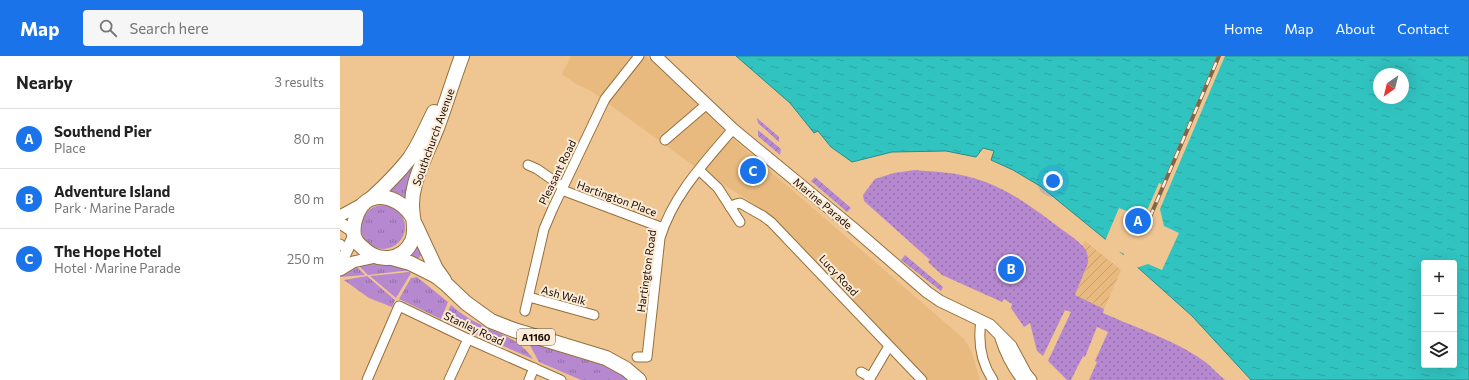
<!DOCTYPE html>
<html lang="en">
<head>
<meta charset="utf-8">
<style>
  :root { --surface:#fff; --page:#f6f6f6; --text:#222; --muted:#767676; --line:#e0e0e0; --accent:#1a73e8 }
  body { margin:0; font-family:Commissioner,sans-serif; background:var(--page); color:var(--text) }
  .controls { position:absolute; right:12px; bottom:12px; display:grid; overflow:hidden; border-radius:4px; box-shadow:0 4px 16px #0002 }
  .controls button { width:36px; height:36px; display:grid; place-items:center; padding:0; border:0; border-bottom:1px solid var(--line); background:var(--surface); color:var(--text); font:20px sans-serif }
  .compass { position:absolute; left:1033px; top:12px; width:36px; height:36px; border-radius:50%; background:var(--surface); box-shadow:0 4px 16px #0002; rotate:215deg }
  .you { position:absolute; left:713px; top:125px; width:14px; height:14px; margin:-10px; border:3px solid #fff; border-radius:50%; background:#1a73e8; box-shadow:0 0 0 6px #1a73e833 }
  .badge { display:grid; place-items:center; width:26px; height:26px; border-radius:50%; background:var(--accent); color:#fff; font-size:13px; font-weight:700 }
  .pin { position:absolute; translate:-50% -50%; border:2px solid #fff; box-shadow:0 1px 4px #0006 }
  .list { margin:0; padding:0; list-style:none }
  h2 { display:flex; justify-content:space-between; align-items:center; height:52px; margin:0; padding:0 16px; font-size:17px }
  h2 small { font-size:13px; font-weight:400; color:var(--muted) }
  .list li { display:grid; grid-template-columns:26px 1fr auto; gap:12px; align-items:center; box-sizing:border-box; height:60px; padding:0 16px; border-top:1px solid var(--line) }
  .list b { display:block; font-size:15px; white-space:nowrap }
  .list p { margin:0; font-size:13px; white-space:nowrap; color:var(--muted) }
  .list em { font-size:13px; font-style:normal; color:var(--muted) }
  .icon { flex:none; width:22px; height:22px; fill:none; stroke:currentColor; stroke-width:2; stroke-linecap:round; stroke-linejoin:round }
  .map { position:relative; flex:none; width:1129px; height:324px; overflow:hidden }
  header { display:flex; align-items:center; gap:24px; box-sizing:border-box; height:56px; padding:0 20px; background:var(--accent); color:#fff }
  header strong { font-size:19px }
  nav { display:flex; gap:22px; margin-inline-start:auto; font-size:14px }
  .search { width:280px; height:36px; background:var(--page); display:flex; align-items:center; gap:10px; box-sizing:border-box; padding:0 14px; border-radius:4px; color:var(--muted); font-size:15px }
  main { display:flex }
  aside { flex:1; background:var(--surface) }
  .map>svg:first-child { display:block }
  .built { fill:#e8ba7f }
  .industrial { fill:url(#industrial-furrows) }
  .grass { fill:url(#grass-tufts) }
  .park { fill:url(#park-dots) }
  .garden { fill:url(#garden-furrows) }
  .water { fill:url(#water-ripples); stroke:#2a8c86; fill-rule:evenodd }
  .pier { fill:#efc691 }
  .lines { fill:none; stroke-linecap:round; stroke-linejoin:round }
  .minor-casing { stroke:#956f3d; stroke-width:11 }
  .tertiary-casing { stroke:#956f3d; stroke-width:13 }
  .primary-casing { stroke:#956f3d; stroke-width:16 }
  .minor { stroke:#fff; stroke-width:9 }
  .tertiary { stroke:#fff; stroke-width:11 }
  .primary { stroke:#fff; stroke-width:14 }
  .rail-casing { stroke:#816647; stroke-width:4 }
  .rail { stroke:#fcebd7; stroke-width:2.5; stroke-dasharray:8; stroke-linecap:butt }
  .labels { text-anchor:middle; dominant-baseline:central; stroke-width:4; stroke-linejoin:round; paint-order:stroke }
  .shield { fill:#fcebd7; stroke:#5d4e40; stroke-width:1 }
  .shield-label { font-size:10px; font-weight:bold; fill:#190b00 }
  .street-label { font-size:11px; fill:#190b00; stroke:#fcebd7 }
</style>
</head>
<body>
<header>
<strong>Map</strong>
<div class="search"><svg class="icon" aria-label="search" viewBox="0 0 24 24"><circle cx="10" cy="10" r="6"/><path d="M15 15l6 6"/></svg>Search here</div>
<nav><a>Home</a><a>Map</a><a>About</a><a>Contact</a></nav>
</header>
<main>
<aside>
<h2>Nearby<small>3 results</small></h2>
<ul class="list">
<li><span class="badge">A</span><div><b>Southend Pier</b><p>Place</p></div><em>80 m</em></li>
<li><span class="badge">B</span><div><b>Adventure Island</b><p>Park · Marine Parade</p></div><em>80 m</em></li>
<li><span class="badge">C</span><div><b>The Hope Hotel</b><p>Hotel · Marine Parade</p></div><em>250 m</em></li>
</ul>
</aside>
<div class="map">
<svg width="1129" height="324" viewBox="0 0 1129 324">
  <defs>
    <pattern id="industrial-furrows" width="10" height="10" patternUnits="userSpaceOnUse"><rect width="10" height="10" fill="#e8ba7f"/><path d="M-1 1l2-2M0 10L10 0M9 11l2-2" fill="none" stroke="#c69f6c"/></pattern>
    <pattern id="grass-tufts" width="24" height="20" patternUnits="userSpaceOnUse"><rect width="24" height="20" fill="#b688cf"/><path d="M3 7l-1-3M5 7V3M7 7l1-3M15 17l-1-3M17 17v-4M19 17l1-3" fill="none" stroke="#936da6"/></pattern>
    <pattern id="park-dots" width="8" height="8" patternUnits="userSpaceOnUse"><rect width="8" height="8" fill="#b688cf"/><path d="M2 2h.1M6 6h.1" fill="none" stroke="#936da6" stroke-width="1.8" stroke-linecap="round"/></pattern>
    <pattern id="garden-furrows" width="10" height="10" patternUnits="userSpaceOnUse"><rect width="10" height="10" fill="#b688cf"/><path d="M-1 1l2-2M0 10L10 0M9 11l2-2" fill="none" stroke="#936da6"/></pattern>
    <pattern id="water-ripples" width="26" height="14" patternUnits="userSpaceOnUse"><rect width="26" height="14" fill="#31c3c0"/><path d="M2 4q2-2 4 0t4 0M15 11q2-2 4 0t4 0" fill="none" stroke="#2ba6a3"/></pattern>
  </defs>
  <rect width="100%" height="100%" fill="#efc691"/>
  <!-- built -->
  <path class="built" d="M 231,0 L 306,0 L 391,81 L 624,283 L 631,294 L 640,324 L 588,324 L 424,154 L 354,110 L 251,35 L 236,28 L 222,18 Z"/>
  <!-- industrial -->
  <path class="industrial" d="M 745,185 L 781,214 L 764,253 L 735,239 L 748,207 L 748,201 L 742,190 Z"/>
  <!-- grass -->
  <g class="grass">
    <path d="M 84,87 L 66,142 L 57,137 L 46,134 Z"/>
    <circle cx="43" cy="171" r="22"/>
    <path d="M 78,183 L 84,196 L 76,205 L 65,200 Z"/>
    <path d="M 23,206 L 52,208 L 71,214 L 28,219 L 17,208 Z"/>
    <path d="M 14,208 L 25,219 L 0,221 L 6,213 Z"/>
    <path d="M 71,217 L 56,242 L 30,220 L 70,216 Z"/>
    <path d="M 27,220 L 55,244 L 52,251 L 29,242 L 4,224 Z"/>
    <path d="M 77,221 L 108,246 L 101,263 L 59,243 L 71,222 Z"/>
    <path d="M 111,249 C 122,259 134,266 148,272 C 166,280 182,286 193,303 L 103,264 Z"/>
    <path d="M 187,284 L 266,307 L 290,324 L 241,324 L 199,306 Z"/>
  </g>
  <!-- park -->
  <path class="park" d="M 575,114 C 594,116 614,116 633,122 C 667,131 696,154 724,175 C 731,180 740,186 745,193 C 748,197 748,202 748,207 L 735,239 L 764,253 L 763,257 C 796,272 841,286 869,309 C 874,314 879,319 885,324 L 749,324 L 757,306 L 755,305 L 768,276 L 757,271 L 745,301 L 743,300 L 731,324 L 727,324 L 708,305 L 731,256 L 725,254 L 703,300 L 697,295 L 690,267 L 684,271 L 671,252 L 672,248 L 664,243 L 662,246 L 602,219 L 588,206 L 590,204 L 524,145 L 523,139 L 535,123 L 554,117 Z"/>
  <!-- garden -->
  <g class="garden">
    <path d="M 417,62 L 439,81 L 439,86 L 418,67 Z"/>
    <path d="M 418,74 L 441,93 L 440,99 L 418,80 Z"/>
    <path d="M 475,121 L 511,152 L 507,156 L 471,125 Z"/>
    <path d="M 565,199 L 603,231 L 601,235 L 561,204 Z"/>
  </g>
  <!-- water -->
  <path class="water" d="M 396,0 L 1129,0 L 1129,324 L 911,324 L 852,260 L 776,192 L 700,130 L 673,114 L 651,104 L 654,95 L 643,92 L 636,101 L 606,95 L 552,96 L 512,106 L 491,91 L 478,75 L 474,77 L 450,47 ZM 1039,18 L 1063,18 L 1063,42 L 1039,42 ZM 1084,207 L 1114,207 L 1114,309 L 1084,309 Z"/>
  <!-- pier -->
  <path class="pier" d="M 877,0 L 885,0 L 820,153 L 824,170 L 839,177 L 822,214 L 808,208 L 796,212 L 783,200 L 784,198 L 774,193 L 765,185 L 779,152 L 800,160 L 802,158 L 805,159 L 819,127 L 822,128 Z"/>
  <g class="lines">
    <defs>
      <g id="minor">
        <path d="M 325,84 L 367,48"/>
        <path d="M 188,109 L 197,113 L 223,131"/>
        <path d="M 359,114 L 378,132 L 400,166"/>
        <path d="M 222,134 L 323,172"/>
        <path d="M 390,151 L 396,148 L 400,147 L 423,160 L 431,166 L 582,324"/>
        <path d="M 0,188 L 2,190"/>
        <path d="M 189,241 L 254,259"/>
        <path d="M 185,255 L 204,173 L 213,152 L 265,43 L 299,0"/>
        <path d="M 641,264 C 638,285 641,307 653,324"/>
        <path d="M 297,301 L 307,301 L 320,182 C 333,139 365,106 393,73"/>
        <path d="M 521,316 L 530,321"/>
        <path d="M 27,324 L 59,250 L 128,283 L 221,324"/>
        <path d="M 109,324 L 128,283"/>
        <path d="M 189,324 L 194,312"/>
        <path d="M 529,324 L 549,290"/>
      </g>
      <g id="tertiary">
        <path d="M 316,0 L 393,73 L 513,172 L 587,236 L 600,245 L 650,269 L 671,290 L 686,318 L 691,324"/>
        <path d="M 0,160 L 22,148"/>
        <path d="M 0,167 L 14,176"/>
        <path d="M 0,209 L 14,179"/>
        <path d="M 0,214 L 13,206 L 36,201"/>
        <path d="M 661,282 C 666,298 673,311 683,324"/>
      </g>
      <g id="primary">
        <path d="M 32,142 C 45,130 58,117 69,103 C 79,89 86,72 94,56"/>
        <path d="M 73,162 C 60,139 26,130 16,161 C 14,166 13,173 14,179 C 15,184 18,188 22,191 C 37,207 62,206 72,185 C 77,174 72,161 72,149 C 72,142 73,135 75,128 C 80,109 90,90 97,72 C 106,48 113,24 122,0"/>
        <path d="M 75,168 L 96,213 L 104,224"/>
        <path d="M 52,202 L 70,207 L 96,220 L 106,228 L 126,247 L 151,265 L 174,274 L 266,302 L 286,313 L 299,324"/>
      </g>
    </defs>
    <!-- minor casing -->
    <use href="#minor" class="minor-casing"/>
    <!-- tertiary casing -->
    <use href="#tertiary" class="tertiary-casing"/>
    <!-- primary casing -->
    <use href="#primary" class="primary-casing"/>
    <!-- minor -->
    <use href="#minor" class="minor"/>
    <!-- tertiary -->
    <use href="#tertiary" class="tertiary"/>
    <!-- primary -->
    <use href="#primary" class="primary"/>
    <defs>
      <path id="rail" d="M 810,161 L 879,0"/>
    </defs>
    <!-- rail casing -->
    <use href="#rail" class="rail-casing"/>
    <!-- rail -->
    <use href="#rail" class="rail"/>
  </g>
  <g class="labels">
    <!-- shield labels -->
    <rect class="shield" x="177" y="273" width="38" height="16" rx="3"/>
    <g class="shield-label">
      <text x="196" y="281">A1160</text>
    </g>
    <!-- street labels -->
    <g class="street-label">
      <text transform="translate(93 81) rotate(-70)">Southchurch Avenue</text>
      <text transform="translate(217 116) rotate(-64)">Pleasant Road</text>
      <text transform="translate(277 142) rotate(20)">Hartington Place</text>
      <text transform="translate(483 147) rotate(40)">Marine Parade</text>
      <text transform="translate(306 215) rotate(-82)">Hartington Road</text>
      <text transform="translate(499 219) rotate(47)">Lucy Road</text>
      <text transform="translate(224 239) rotate(15)">Ash Walk</text>
      <text transform="translate(134 272) rotate(25)">Stanley Road</text>
    </g>
  </g>
</svg>
<div class="controls">
<button>+</button>
<button>−</button>
<button><svg class="icon" aria-label="layers" viewBox="0 0 24 24"><path d="M12 4l9 5-9 5-9-5zM3 14l9 5 9-5"/></svg></button>
</div>
<svg class="compass" viewBox="-18 -18 36 36"><path d="M0-13l5 13h-10z" fill="#e53935"/><path d="M0 13l5-13h-10z" fill="#767676"/></svg>
<div class="you"></div>
<div class="pin badge" style="left:798px;top:165px">A</div>
<div class="pin badge" style="left:671px;top:213px">B</div>
<div class="pin badge" style="left:413px;top:115px">C</div>
</div>
</main>
</body>
</html>
